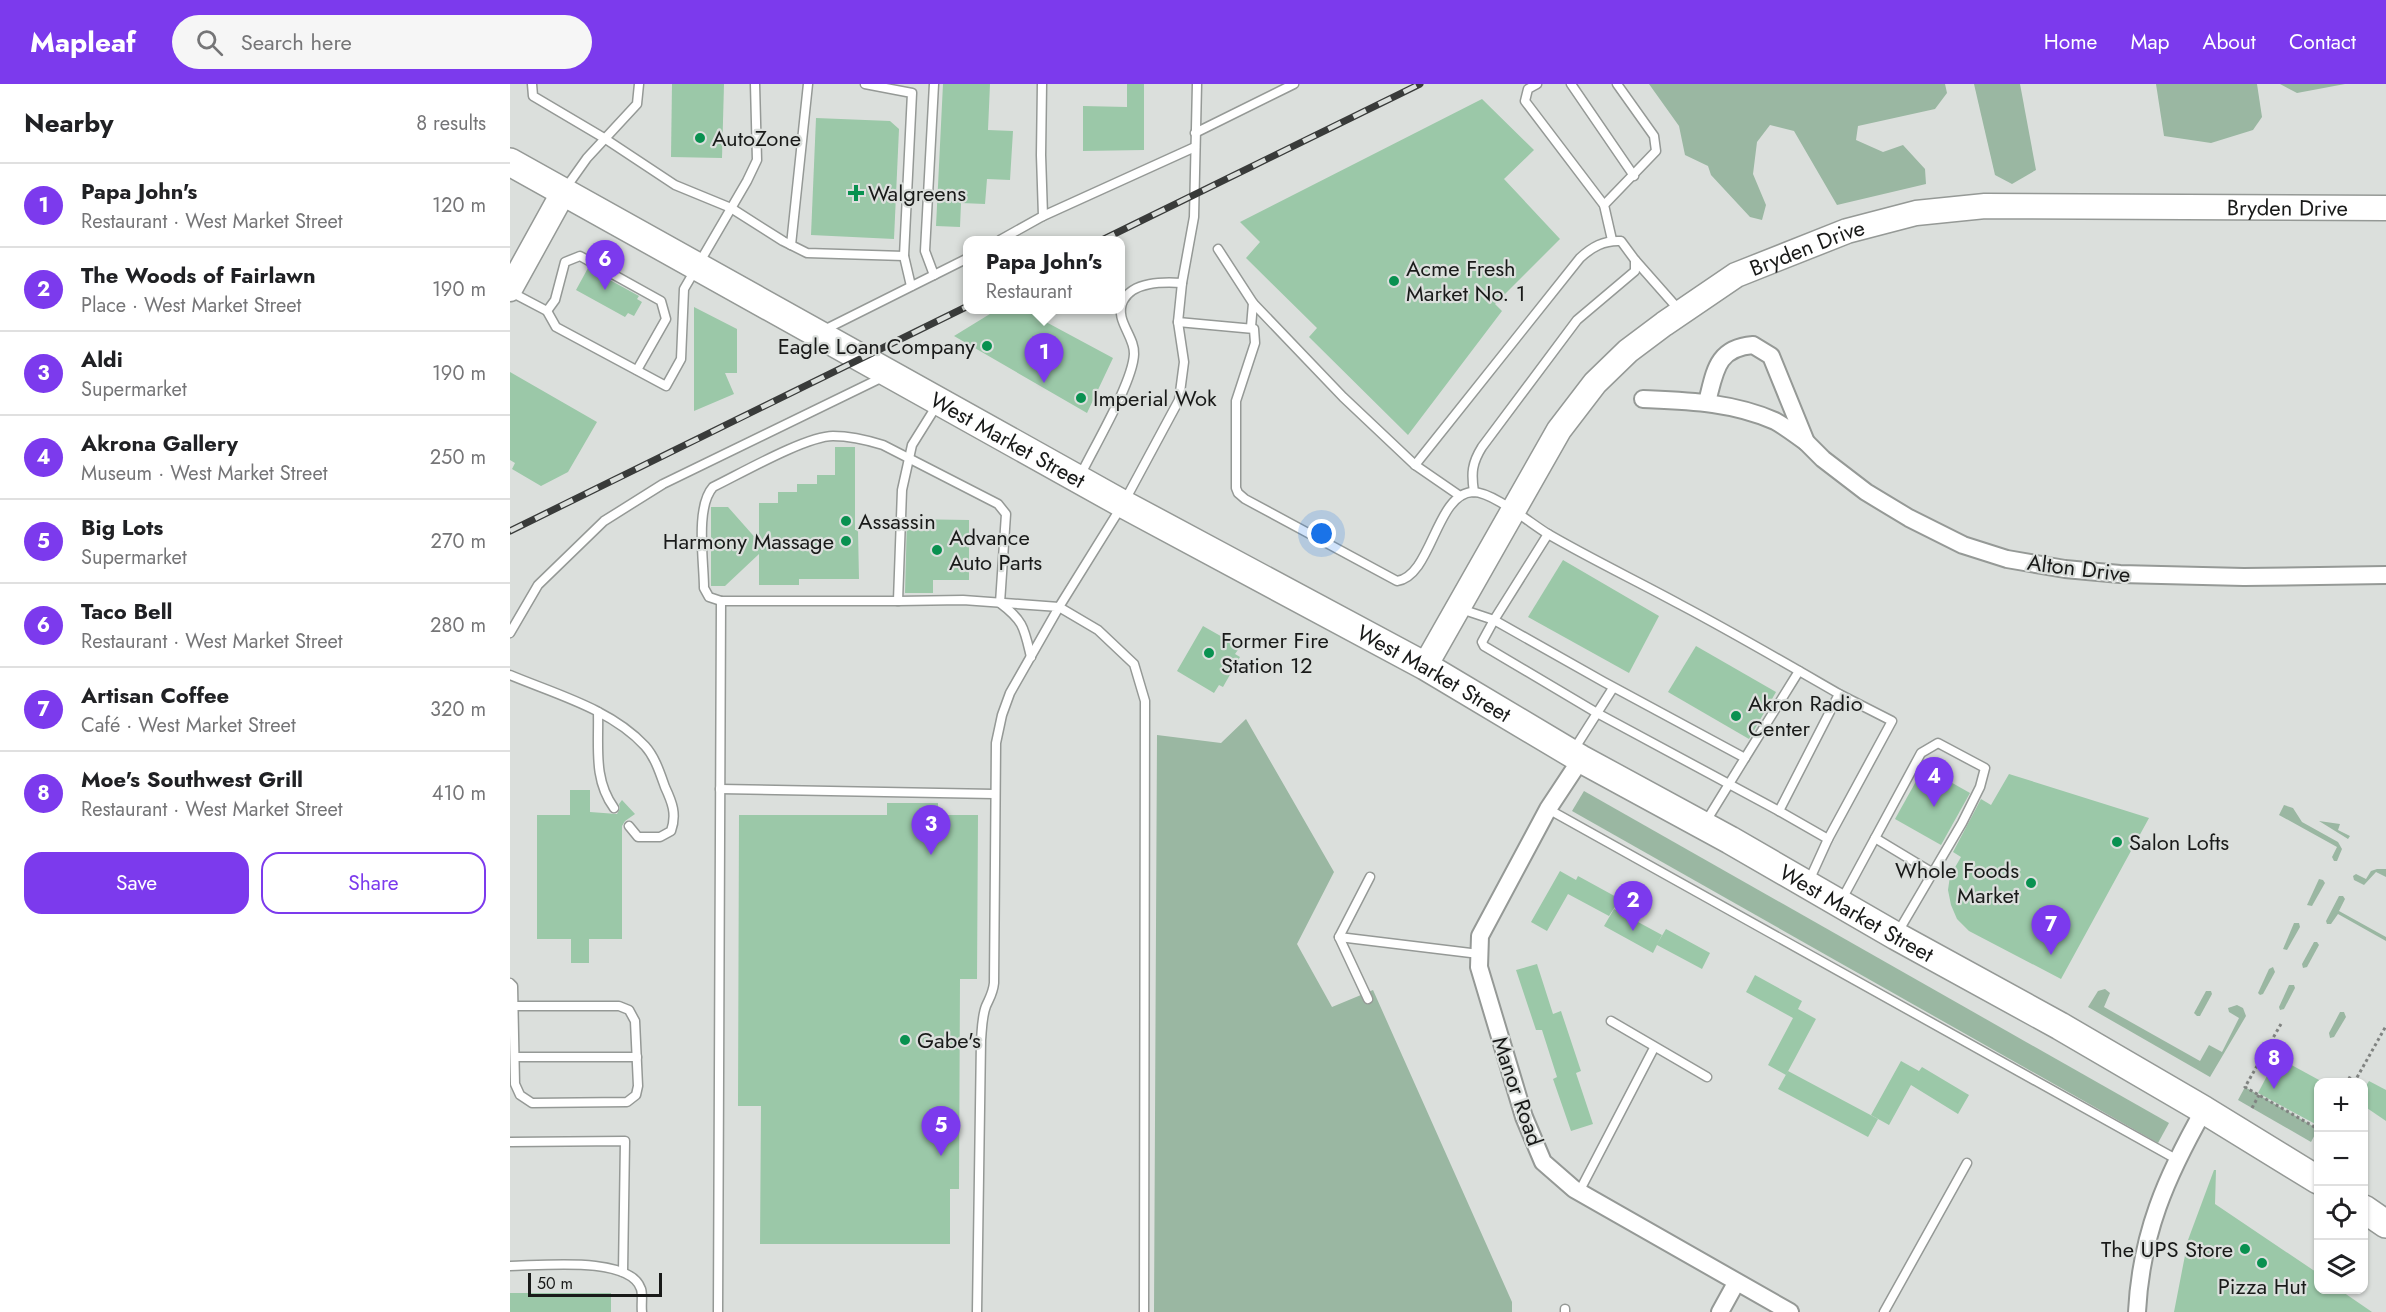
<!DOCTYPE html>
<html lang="en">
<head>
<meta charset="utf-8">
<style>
  :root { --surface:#fff; --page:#f6f6f6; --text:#202124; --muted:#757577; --line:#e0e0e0; --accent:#7c3aed }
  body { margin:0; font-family:Jost,sans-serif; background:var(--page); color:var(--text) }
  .controls { position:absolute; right:18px; bottom:18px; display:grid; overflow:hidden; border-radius:12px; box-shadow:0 2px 4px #0004 }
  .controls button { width:54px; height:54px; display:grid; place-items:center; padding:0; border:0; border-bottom:2px solid var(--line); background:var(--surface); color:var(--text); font:30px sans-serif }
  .scale { position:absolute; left:18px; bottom:15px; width:134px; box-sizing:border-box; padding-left:6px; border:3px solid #191a19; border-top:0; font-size:16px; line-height:21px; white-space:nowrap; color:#191a19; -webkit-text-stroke:4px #dbdfdc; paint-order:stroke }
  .you { position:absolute; left:812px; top:450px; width:21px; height:21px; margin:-15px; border:4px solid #fff; border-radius:50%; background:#1a73e8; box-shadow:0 0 0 9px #1a73e833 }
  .badge { display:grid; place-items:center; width:39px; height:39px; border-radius:50%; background:var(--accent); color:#fff; font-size:20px; font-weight:700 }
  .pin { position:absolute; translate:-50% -50px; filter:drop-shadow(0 2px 3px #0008) }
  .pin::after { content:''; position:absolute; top:32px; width:21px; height:18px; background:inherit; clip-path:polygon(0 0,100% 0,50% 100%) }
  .popup { position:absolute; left:453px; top:152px; width:162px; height:78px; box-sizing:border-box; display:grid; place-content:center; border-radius:12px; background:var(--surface); filter:drop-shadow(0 2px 4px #0005); font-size:20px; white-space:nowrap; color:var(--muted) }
  .popup b { font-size:22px; color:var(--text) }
  .popup::after { content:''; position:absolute; left:50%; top:100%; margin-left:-12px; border:12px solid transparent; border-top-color:var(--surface) }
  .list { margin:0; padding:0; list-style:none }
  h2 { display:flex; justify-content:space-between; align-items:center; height:78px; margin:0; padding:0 24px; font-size:26px }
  h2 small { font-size:20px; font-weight:400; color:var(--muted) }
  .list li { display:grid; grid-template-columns:39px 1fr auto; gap:18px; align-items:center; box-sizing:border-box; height:84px; padding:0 24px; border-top:2px solid var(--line) }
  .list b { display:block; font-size:22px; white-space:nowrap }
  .list p { margin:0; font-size:20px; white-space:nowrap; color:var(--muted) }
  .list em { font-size:20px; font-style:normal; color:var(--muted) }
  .actions { display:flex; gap:12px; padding:18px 24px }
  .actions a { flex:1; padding:14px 0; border:2px solid var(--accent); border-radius:18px; text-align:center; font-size:21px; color:var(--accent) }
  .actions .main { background:var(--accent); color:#fff }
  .icon { flex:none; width:33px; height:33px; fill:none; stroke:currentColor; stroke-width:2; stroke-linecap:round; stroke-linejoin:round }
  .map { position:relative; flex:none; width:1876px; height:1228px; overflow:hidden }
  header { display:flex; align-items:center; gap:36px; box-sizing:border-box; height:84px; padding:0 30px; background:var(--accent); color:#fff }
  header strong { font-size:28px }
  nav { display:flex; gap:33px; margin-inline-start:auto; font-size:21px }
  .search { width:420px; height:54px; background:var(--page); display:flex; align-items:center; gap:15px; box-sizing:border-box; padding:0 21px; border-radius:33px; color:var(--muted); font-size:22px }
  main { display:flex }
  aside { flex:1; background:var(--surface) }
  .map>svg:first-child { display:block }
  .green { fill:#9ab7a2 }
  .building { fill:#9bc8a8 }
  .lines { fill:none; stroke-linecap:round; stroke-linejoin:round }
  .lane-casing { stroke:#959996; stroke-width:11 }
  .street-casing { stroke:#959996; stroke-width:20 }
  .secondary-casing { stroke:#959996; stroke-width:27 }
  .primary-casing { stroke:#959996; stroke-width:30 }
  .path { stroke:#808381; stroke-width:3; stroke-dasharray:3 3; stroke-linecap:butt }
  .lane { stroke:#fff; stroke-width:8 }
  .street { stroke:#fff; stroke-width:16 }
  .secondary { stroke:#fff; stroke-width:24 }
  .primary { stroke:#fff; stroke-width:27 }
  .rail-casing { stroke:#393b3a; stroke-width:7 }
  .rail { stroke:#dbdfdc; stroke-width:4.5; stroke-dasharray:14; stroke-linecap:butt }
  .poi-dot { fill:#099150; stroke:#dbdfdc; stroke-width:2 }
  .labels { text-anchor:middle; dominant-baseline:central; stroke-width:4.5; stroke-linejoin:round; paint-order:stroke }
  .poi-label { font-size:22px; fill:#191a19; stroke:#dbdfdc; text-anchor:start }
  .street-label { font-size:22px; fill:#191a19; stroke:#dbdfdc }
</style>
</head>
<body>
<header>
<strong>Mapleaf</strong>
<div class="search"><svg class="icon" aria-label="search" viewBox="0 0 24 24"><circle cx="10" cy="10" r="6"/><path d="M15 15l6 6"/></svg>Search here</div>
<nav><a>Home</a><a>Map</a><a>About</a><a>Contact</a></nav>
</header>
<main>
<aside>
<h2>Nearby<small>8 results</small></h2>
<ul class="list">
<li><span class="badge">1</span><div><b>Papa John's</b><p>Restaurant · West Market Street</p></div><em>120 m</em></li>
<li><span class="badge">2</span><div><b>The Woods of Fairlawn</b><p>Place · West Market Street</p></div><em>190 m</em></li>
<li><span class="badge">3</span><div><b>Aldi</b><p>Supermarket</p></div><em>190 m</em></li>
<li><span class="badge">4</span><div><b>Akrona Gallery</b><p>Museum · West Market Street</p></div><em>250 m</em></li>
<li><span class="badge">5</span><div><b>Big Lots</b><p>Supermarket</p></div><em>270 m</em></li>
<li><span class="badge">6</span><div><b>Taco Bell</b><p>Restaurant · West Market Street</p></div><em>280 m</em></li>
<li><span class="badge">7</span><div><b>Artisan Coffee</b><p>Café · West Market Street</p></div><em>320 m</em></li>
<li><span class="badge">8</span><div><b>Moe's Southwest Grill</b><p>Restaurant · West Market Street</p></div><em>410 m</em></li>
</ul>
<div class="actions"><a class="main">Save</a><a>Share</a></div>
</aside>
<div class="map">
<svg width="1876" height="1228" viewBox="0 0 1876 1228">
  <rect width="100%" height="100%" fill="#dbdfdc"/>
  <!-- green -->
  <g class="green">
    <path d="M 1139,0 L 1435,0 L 1437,9 L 1425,25 L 1348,42 L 1346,56 L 1373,68 L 1393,61 L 1415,85 L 1416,100 L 1327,121 L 1284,47 L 1260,41 L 1247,58 L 1243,90 L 1256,121 L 1252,136 L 1240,133 L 1201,91 L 1198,82 L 1175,71 L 1169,42 Z"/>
    <path d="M 1464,0 L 1510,0 L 1526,86 L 1502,100 L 1485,91 Z"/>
    <path d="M 1646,0 L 1747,0 L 1752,33 L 1743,46 L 1701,59 L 1654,52 Z"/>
    <path d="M 1770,0 L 1835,0 L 1787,9 Z"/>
    <path d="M 736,635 L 824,788 L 787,860 L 822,923 L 863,906 L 1002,1218 L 1002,1228 L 644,1228 L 647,651 L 711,659 Z"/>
    <path d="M 1074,707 L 1659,1039 L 1648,1059 L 1062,727 Z"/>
    <path d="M 1774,721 L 1783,724 L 1792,738 L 1828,758 L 1832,765 L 1827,777 L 1824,777 L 1822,773 L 1827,763 L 1769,731 Z"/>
    <path d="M 1809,737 L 1830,740 L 1828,746 L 1840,752 L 1838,755 Z"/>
    <path d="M 1867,785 L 1876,785 L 1876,793 L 1866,788 L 1854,801 L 1844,796 L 1843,792 L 1846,790 L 1856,795 L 1861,787 Z"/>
    <path d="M 1809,795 L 1813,796 L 1815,799 L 1802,822 L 1797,821 Z"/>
    <path d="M 1829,812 L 1833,812 L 1835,815 L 1829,827 L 1876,853 L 1876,857 L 1828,830 L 1821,840 L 1817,840 L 1816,837 Z"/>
    <path d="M 1784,839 L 1789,839 L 1790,843 L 1777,866 L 1773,865 Z"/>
    <path d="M 1804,858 L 1807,858 L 1809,861 L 1797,883 L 1793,884 L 1792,880 Z"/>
    <path d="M 1763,883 L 1765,888 L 1753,910 L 1750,911 L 1748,909 L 1759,885 Z"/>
    <path d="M 1779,901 L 1784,901 L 1785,904 L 1774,925 L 1770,926 L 1769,923 Z"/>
    <path d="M 1595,905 L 1600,909 L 1594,923 L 1690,977 L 1699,961 L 1712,968 L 1729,934 L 1719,928 L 1718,924 L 1727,921 L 1733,924 L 1736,932 L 1700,993 L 1578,923 L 1588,907 Z"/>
    <path d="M 1696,907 L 1701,907 L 1702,910 L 1690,932 L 1687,932 L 1684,929 Z"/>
    <path d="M 1830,928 L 1834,928 L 1836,933 L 1824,953 L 1820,954 L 1819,949 Z"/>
    <path d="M 1735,1003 L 1808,1045 L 1801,1058 L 1728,1016 Z"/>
  </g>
  <!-- building -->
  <g class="building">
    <path d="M 162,0 L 214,0 L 212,74 L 161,73 Z"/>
    <path d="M 433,0 L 480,0 L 478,46 L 503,47 L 500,96 L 477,95 L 475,120 L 451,119 L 450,143 L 426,142 Z"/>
    <path d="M 617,0 L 634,0 L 634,66 L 573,67 L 573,22 L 617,23 Z"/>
    <path d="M 972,15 L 1024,66 L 994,95 L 1050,155 L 985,220 L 992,227 L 898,351 L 799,253 L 807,244 L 736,174 L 750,158 L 730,138 Z"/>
    <path d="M 306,34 L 380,37 L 389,45 L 384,155 L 301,151 Z"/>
    <path d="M 78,184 L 129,212 L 127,215 L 132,218 L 124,232 L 118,229 L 115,233 L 66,206 Z"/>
    <path d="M 184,223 L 227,245 L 227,289 L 215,289 L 224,310 L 184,327 Z"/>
    <path d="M 488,225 L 528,225 L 536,238 L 603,274 L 577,329 L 444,252 Z"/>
    <path d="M 0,288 L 87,338 L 58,388 L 31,402 L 2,385 L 5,379 L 0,376 Z"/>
    <path d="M 325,363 L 345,363 L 345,446 L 348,446 L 349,495 L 289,495 L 289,501 L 249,501 L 249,470 L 215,502 L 201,502 L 201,423 L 218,423 L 249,458 L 249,419 L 268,419 L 268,408 L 287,408 L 287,400 L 307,400 L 307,391 L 325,391 Z"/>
    <path d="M 397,435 L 459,436 L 459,496 L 423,496 L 423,509 L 395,509 Z"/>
    <path d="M 1053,476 L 1149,532 L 1119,589 L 1018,533 Z"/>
    <path d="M 693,542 L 730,563 L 725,570 L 730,573 L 713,603 L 709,601 L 704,609 L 667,587 Z"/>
    <path d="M 1186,562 L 1266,608 L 1239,655 L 1158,608 Z"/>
    <path d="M 1414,683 L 1460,709 L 1431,761 L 1385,735 Z"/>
    <path d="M 1499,690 L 1639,734 L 1551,895 L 1459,847 L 1447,835 L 1441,821 L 1438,806 L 1440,792 L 1451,773 L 1443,768 L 1471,715 L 1481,721 Z"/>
    <path d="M 60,706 L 80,706 L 80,728 L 107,730 L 110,724 L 109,720 L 112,716 L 125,730 L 115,737 L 112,742 L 112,855 L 79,855 L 79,879 L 61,879 L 61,855 L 27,855 L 27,731 L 60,731 Z"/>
    <path d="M 377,719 L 428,719 L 428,731 L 468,731 L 467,895 L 450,895 L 449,1105 L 440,1105 L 440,1160 L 250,1160 L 251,1022 L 228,1022 L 229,731 L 377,731 Z"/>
    <path d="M 1050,787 L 1066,796 L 1068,792 L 1110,815 L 1099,832 L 1058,810 L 1037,847 L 1021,838 Z"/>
    <path d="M 1104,825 L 1152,851 L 1147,860 L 1156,845 L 1200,869 L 1192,885 L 1147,861 L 1143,869 L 1094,842 Z"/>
    <path d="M 1027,880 L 1043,930 L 1051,927 L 1071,987 L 1066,989 L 1083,1040 L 1061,1047 L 1043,995 L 1047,993 L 1032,946 L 1026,946 L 1006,886 Z"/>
    <path d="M 1245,891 L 1292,917 L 1288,925 L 1306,935 L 1276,991 L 1258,981 L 1283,934 L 1236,908 Z"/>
    <path d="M 1767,973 L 1809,996 L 1809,1042 L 1748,1009 Z"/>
    <path d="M 1391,977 L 1409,987 L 1412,983 L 1459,1011 L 1448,1030 L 1401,1001 L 1379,1041 L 1361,1031 Z"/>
    <path d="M 1278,987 L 1368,1035 L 1358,1053 L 1268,1005 Z"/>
    <path d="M 1859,997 L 1876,1006 L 1876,1037 L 1854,1022 L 1854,1005 Z"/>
    <path d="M 1704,1086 L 1706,1086 L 1705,1120 L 1809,1190 L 1809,1206 L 1830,1206 L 1862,1228 L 1664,1228 L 1678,1156 Z"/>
    <rect x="0" y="1209" width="101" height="19"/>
  </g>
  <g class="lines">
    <defs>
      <g id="lane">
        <path d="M 22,0 L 23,12 L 94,54 L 165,101 L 221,124 L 273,157 L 297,169 L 394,172"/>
        <path d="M 355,0 L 402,9 L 394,172 L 401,202"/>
        <path d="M 424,0 L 415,167 L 424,191"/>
        <path d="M 1027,0 L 1018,5 L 1015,17 L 1094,121"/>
        <path d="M 1061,0 L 1124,92"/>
        <path d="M 685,49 L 784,0"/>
        <path d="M 55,105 L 77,74 L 127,20 L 129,0"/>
        <path d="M 533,132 L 685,63"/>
        <path d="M 490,156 L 533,132 L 531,71 L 532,0"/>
        <path d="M 1102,156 L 1094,121 L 1146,67 L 1144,52 L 1107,0"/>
        <path d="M 281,161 L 298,0"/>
        <path d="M 708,165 L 743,219 L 741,243"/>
        <path d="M 1125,176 L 1170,227"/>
        <path d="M 1,208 L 37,227 L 46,243 L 156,302 L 171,275 L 174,205 L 237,97 L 247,76 L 245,0"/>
        <path d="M 743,219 L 833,313 L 905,381 L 950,412"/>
        <path d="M 37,227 L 45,216 L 55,178 L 70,172 L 151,217 L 156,235 L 127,286"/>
        <path d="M 668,238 L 744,245 L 745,259 L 726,317 L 726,404 L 728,409 L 735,415 L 887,497 C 922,492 926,409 963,408 C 983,408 1020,439 1038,450 C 1081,475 1127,497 1171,521 C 1224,549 1277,580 1329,610 L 1269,727 L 1087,629 L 974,562 L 972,558 L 984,536 L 951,525"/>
        <path d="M 314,246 L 458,174"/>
        <path d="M 905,381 L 1070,174 C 1082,163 1094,156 1111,157 L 1125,176 L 1125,187 L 1067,236 L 972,363 C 962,379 961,389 964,408"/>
        <path d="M 570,392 C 584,363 623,298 624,270 C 625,252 604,236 613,217 C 623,197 654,198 672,199"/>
        <path d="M 1038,450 L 984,536 L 1094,598 L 1235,674 L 1195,739"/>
        <path d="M 211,517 L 199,513 L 194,504 C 194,478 185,423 203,403 C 230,390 296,352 323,352 C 340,352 357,356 373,361 L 488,420 L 496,430 L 490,519 C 514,537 514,544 521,573"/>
        <path d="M 388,517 L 453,516 L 549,523 L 500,609 L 492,631 L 486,659 L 484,899 C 483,909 480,913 476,922 C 472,932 472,945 471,956 L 467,1228"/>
        <path d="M 0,549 L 28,501 L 94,437 L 153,400 L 373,293"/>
        <path d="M 0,591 C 45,610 101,625 135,662 C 145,673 150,689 155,703 C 162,718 167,730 161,747 L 150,753 L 128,753 L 119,742"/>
        <path d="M 88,628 C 89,663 83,695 104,724"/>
        <path d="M 1063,667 L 1103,604"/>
        <path d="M 1235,674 L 1289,587"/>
        <path d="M 210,705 L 484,710"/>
        <path d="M 1038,725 L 1666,1075"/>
        <path d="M 1269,727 L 1318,755 L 1298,799"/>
        <path d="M 1365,754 L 1423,789"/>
        <path d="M 1318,755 L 1382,637 L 1329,610"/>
        <path d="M 1331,817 L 1411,669 L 1428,659 L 1475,684 L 1470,703 L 1452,739 L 1388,848"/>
        <path d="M 829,853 L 969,870"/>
        <path d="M 0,899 L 3,902 L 5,1000 L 10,1011 L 22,1019 L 117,1018 L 126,1011 L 128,1002 L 125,937 L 119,926 L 109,922 L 5,922"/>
        <path d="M 858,915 L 829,853 L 860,793"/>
        <path d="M 1101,937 L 1197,993"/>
        <path d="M 5,973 L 127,973"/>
        <path d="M 0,1058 L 115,1057 L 113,1188"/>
        <path d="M 1069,1108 L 1144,964"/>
        <path d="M 0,1182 C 28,1182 120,1171 131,1205 C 133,1211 131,1221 132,1228"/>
        <path d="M 1055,1225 L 1055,1228"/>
        <path d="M 208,1228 L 211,517 L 388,517 L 392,406 L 402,361 L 427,321"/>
        <path d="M 634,1228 L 635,617 L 624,580 L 588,546 L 549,523 L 613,420 L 669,316 L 674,278 L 668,238 L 672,199 L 684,133 L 687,0"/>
        <path d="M 1374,1228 L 1457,1079"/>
      </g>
      <g id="street">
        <path d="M 1133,315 C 1179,317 1222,318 1265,337 C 1276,343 1286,351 1296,358"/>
        <path d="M 1197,318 C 1205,288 1206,264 1243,261 L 1261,272 L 1296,358 L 1313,375 L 1356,408 L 1399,434 L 1453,461 L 1497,475 L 1555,485 L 1610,490 L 1734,493 L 1876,491"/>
        <path d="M 1071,675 L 1038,725 L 970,852 L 969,883 L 1014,1033 L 1033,1078 L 1064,1105 L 1280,1228"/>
        <path d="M 1210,1228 L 1226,1199"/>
        <path d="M 1627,1228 C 1631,1150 1656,1093 1694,1026"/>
      </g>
      <g id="secondary">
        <path d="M 0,205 L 53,109"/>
        <path id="s1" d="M 915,582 L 1049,346 L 1085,299 L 1118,267 L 1154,240 L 1226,191 L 1337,147 L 1406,129 L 1475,122 L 1876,124"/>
      </g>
      <g id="primary">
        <path id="s2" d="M 0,78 L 613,420 L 915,582 L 1071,675 L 1220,756 L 1386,852 L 1550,942 L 1694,1026 L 1808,1096"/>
        <path d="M 1854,1125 L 1876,1140"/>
      </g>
    </defs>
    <!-- lane casing -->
    <use href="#lane" class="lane-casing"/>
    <!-- street casing -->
    <use href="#street" class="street-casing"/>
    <!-- secondary casing -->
    <use href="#secondary" class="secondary-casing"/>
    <!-- primary casing -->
    <use href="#primary" class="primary-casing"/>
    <!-- path -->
    <g class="path">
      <path d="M 1771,940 L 1735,1003 L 1808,1045"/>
      <path d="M 1835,998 L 1838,993 L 1845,997 L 1876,942"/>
      <path d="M 1742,1024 L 1749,1011"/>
    </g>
    <!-- lane -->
    <use href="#lane" class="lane"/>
    <!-- street -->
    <use href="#street" class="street"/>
    <!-- secondary -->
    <use href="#secondary" class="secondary"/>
    <!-- primary -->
    <use href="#primary" class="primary"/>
    <defs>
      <g id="rail">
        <path d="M 592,156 L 910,0"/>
        <path d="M 0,447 L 458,222"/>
      </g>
    </defs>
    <!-- rail casing -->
    <use href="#rail" class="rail-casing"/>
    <!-- rail -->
    <use href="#rail" class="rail"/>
  </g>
  <!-- markers -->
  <g class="poi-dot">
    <circle cx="190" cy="54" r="6"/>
    <path d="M343 100h6v6h6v6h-6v6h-6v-6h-6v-6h6z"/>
    <circle cx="884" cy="197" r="6"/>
    <circle cx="477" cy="262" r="6"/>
    <circle cx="571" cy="314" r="6"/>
    <circle cx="336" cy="437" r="6"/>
    <circle cx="336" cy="457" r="6"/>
    <circle cx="427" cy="466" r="6"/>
    <circle cx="699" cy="569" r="6"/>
    <circle cx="1226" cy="632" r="6"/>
    <circle cx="1607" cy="758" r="6"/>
    <circle cx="1521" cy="799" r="6"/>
    <circle cx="395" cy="956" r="6"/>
    <circle cx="1735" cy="1165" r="6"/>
    <circle cx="1752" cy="1179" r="6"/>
  </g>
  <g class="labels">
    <!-- poi labels -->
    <g class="poi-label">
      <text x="202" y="54">AutoZone</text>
      <text x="358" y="109">Walgreens</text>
      <text x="896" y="184">Acme Fresh<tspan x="896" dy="25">Market No. 1</tspan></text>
      <text x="465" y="262" text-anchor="end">Eagle Loan Company</text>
      <text x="583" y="314">Imperial Wok</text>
      <text x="348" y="437">Assassin</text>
      <text x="439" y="453">Advance<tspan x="439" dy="25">Auto Parts</tspan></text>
      <text x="324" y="457" text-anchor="end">Harmony Massage</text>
      <text x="711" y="556">Former Fire<tspan x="711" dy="25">Station 12</tspan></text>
      <text x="1238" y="619">Akron Radio<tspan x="1238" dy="25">Center</tspan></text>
      <text x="1619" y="758">Salon Lofts</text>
      <text x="1509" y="786" text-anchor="end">Whole Foods<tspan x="1509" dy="25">Market</tspan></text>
      <text x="407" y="956">Gabe's</text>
      <text x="1723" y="1165" text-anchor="end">The UPS Store</text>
      <text x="1752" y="1202" text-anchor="middle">Pizza Hut</text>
    </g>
    <!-- street labels -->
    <g class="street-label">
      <text stroke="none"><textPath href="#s1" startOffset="1071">Bryden Drive</textPath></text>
      <text stroke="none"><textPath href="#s1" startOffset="585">Bryden Drive</textPath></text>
      <text stroke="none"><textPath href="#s2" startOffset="570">West Market Street</textPath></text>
      <text transform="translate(1569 484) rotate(7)">Alton Drive</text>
      <text stroke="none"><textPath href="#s2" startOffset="1056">West Market Street</textPath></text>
      <text stroke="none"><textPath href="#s2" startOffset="1542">West Market Street</textPath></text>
      <text transform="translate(1008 1007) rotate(71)">Manor Road</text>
    </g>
  </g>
</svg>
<div class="controls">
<button>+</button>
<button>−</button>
<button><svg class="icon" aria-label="locate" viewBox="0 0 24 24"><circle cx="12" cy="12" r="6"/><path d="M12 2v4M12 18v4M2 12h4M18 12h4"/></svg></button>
<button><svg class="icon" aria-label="layers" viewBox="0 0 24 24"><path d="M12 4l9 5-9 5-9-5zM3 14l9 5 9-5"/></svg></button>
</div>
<div class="scale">50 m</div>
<div class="you"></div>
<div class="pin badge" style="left:534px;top:299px">1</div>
<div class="popup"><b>Papa John's</b>Restaurant</div>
<div class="pin badge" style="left:1123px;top:847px">2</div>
<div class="pin badge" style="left:421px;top:771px">3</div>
<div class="pin badge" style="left:1424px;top:723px">4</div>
<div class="pin badge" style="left:431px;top:1072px">5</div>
<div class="pin badge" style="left:95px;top:206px">6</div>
<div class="pin badge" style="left:1541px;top:871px">7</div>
<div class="pin badge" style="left:1764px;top:1005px">8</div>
</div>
</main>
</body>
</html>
